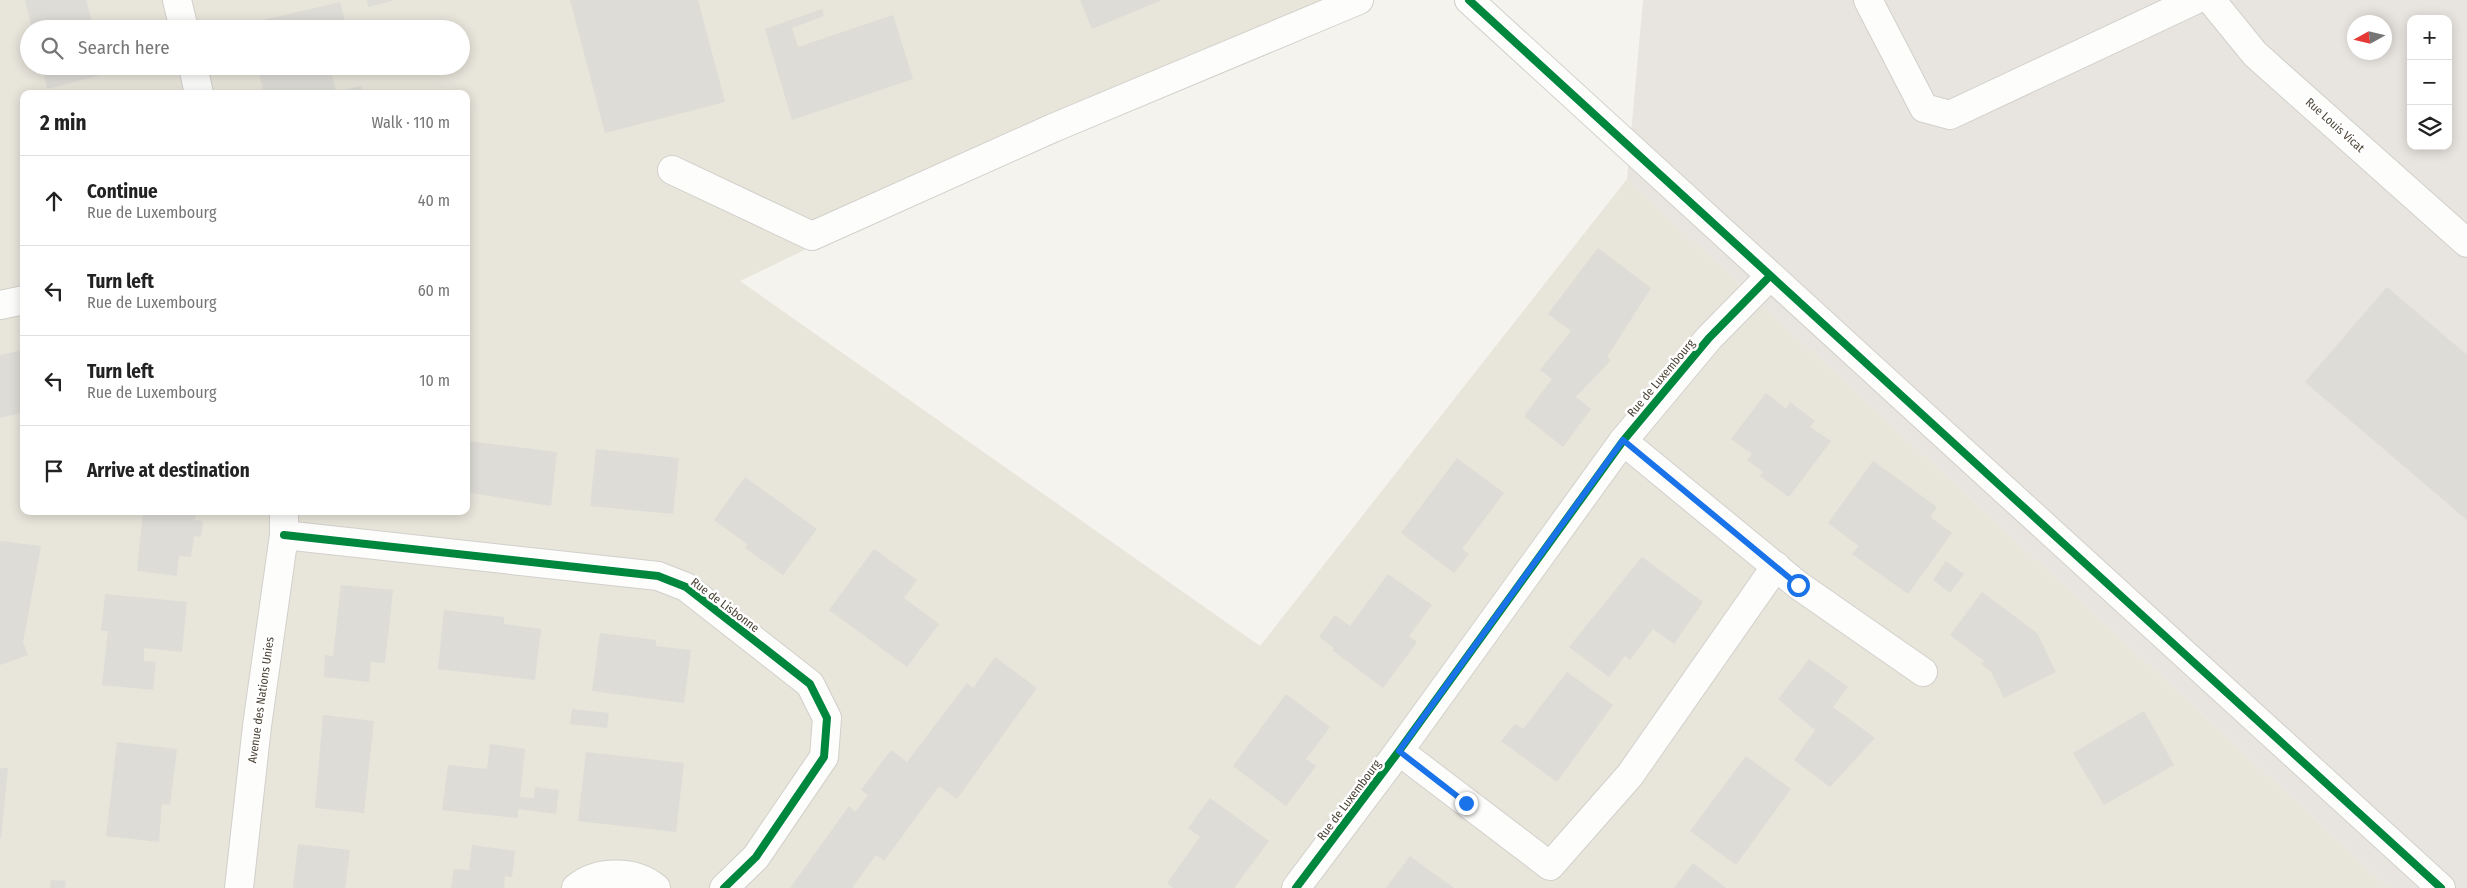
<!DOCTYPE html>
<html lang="en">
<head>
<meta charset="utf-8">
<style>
  :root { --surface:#fff; --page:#f6f6f6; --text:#222; --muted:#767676; --line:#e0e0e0 }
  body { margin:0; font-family:"Fira Sans Condensed",sans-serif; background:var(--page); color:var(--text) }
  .controls { position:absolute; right:15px; top:15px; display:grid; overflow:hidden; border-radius:10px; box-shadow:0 2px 12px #0003 }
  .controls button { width:45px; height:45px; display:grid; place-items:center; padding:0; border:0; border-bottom:1px solid var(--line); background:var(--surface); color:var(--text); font:25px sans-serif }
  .compass { position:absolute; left:2347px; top:15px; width:45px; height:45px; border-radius:50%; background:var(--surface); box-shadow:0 2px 12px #0003; rotate:262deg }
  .stop { position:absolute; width:15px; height:15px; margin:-11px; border:4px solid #1a73e8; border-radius:50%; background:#fff }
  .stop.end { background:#1a73e8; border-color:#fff; box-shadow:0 1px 5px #0008 }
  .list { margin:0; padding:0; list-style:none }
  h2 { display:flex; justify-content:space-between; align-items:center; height:65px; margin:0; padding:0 20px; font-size:21px }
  h2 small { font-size:16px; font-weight:400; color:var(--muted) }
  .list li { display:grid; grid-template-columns:32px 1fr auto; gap:15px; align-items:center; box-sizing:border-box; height:90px; padding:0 20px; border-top:1px solid var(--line) }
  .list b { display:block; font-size:19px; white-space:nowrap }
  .list p { margin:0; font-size:16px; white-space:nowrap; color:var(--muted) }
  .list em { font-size:16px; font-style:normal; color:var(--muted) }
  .icon { flex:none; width:28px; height:28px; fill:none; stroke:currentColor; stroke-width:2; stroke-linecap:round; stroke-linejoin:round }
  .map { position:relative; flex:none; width:2467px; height:888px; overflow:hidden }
  .search { position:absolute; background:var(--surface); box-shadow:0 2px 12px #0003; left:20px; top:20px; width:450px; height:55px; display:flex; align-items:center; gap:12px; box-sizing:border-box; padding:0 18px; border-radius:28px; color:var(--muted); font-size:19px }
  .panel { position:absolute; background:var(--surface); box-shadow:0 2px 12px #0003; left:20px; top:90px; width:450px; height:425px; border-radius:10px }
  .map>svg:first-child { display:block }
  .residential { fill:#e8e5db; fill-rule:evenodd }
  .industrial { fill:#e8e4df; fill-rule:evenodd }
  .building { fill:#dedcd6 }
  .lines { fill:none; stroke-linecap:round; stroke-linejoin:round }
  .minor-casing { stroke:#d2d0cb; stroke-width:30 }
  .minor { stroke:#fdfdfc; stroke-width:28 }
  .cycleway-casing { stroke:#fff; stroke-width:11 }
  .cycleway { stroke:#00873e; stroke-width:8 }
  .route { stroke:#1a73e8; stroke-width:6 }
  .labels { text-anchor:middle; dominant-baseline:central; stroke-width:5; stroke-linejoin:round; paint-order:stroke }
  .street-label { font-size:12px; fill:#4c4538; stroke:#fff }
</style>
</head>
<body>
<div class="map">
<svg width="2467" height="888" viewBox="0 0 2467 888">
  <rect width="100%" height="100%" fill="#f4f3ee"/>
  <!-- residential -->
  <path class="residential" d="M 0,0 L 1323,0 L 740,281 L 1260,646 L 1627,179 L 2389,888 L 0,888 ZM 29,29 L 461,29 L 461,66 L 29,66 ZM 24,94 L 466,94 L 466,511 L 24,511 Z"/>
  <!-- industrial -->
  <path class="industrial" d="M 1643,0 L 2467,0 L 2467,888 L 2389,888 L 1627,179 ZM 2411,19 L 2448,19 L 2448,146 L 2411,146 ZM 2354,22 L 2384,22 L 2384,52 L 2354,52 Z"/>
  <!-- building -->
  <g class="building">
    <path d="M 25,0 L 86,0 L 94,29 L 32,29 Z"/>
    <path d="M 367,0 L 392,0 L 392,1 L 368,7 Z"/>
    <path d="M 570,0 L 698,0 L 725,102 L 605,133 Z"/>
    <path d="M 1080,0 L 1162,0 L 1092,29 Z"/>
    <path d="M 340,2 L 347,29 L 248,29 L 247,24 Z"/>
    <path d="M 822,9 L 824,16 L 792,28 L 798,47 L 893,15 L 913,79 L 792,120 L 765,29 Z"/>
    <path d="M 42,66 L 103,66 L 105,74 L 47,89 Z"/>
    <path d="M 257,66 L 330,66 L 336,92 L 361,86 L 363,94 L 264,94 Z"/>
    <path d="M 1598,248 L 1651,288 L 1607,357 L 1611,360 L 1576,397 L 1591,409 L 1563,447 L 1524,416 L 1552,379 L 1540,370 L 1571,331 L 1548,314 Z"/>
    <path d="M 2387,287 L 2467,355 L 2467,520 L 2305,382 Z"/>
    <path d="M 24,350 L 24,412 L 0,418 L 0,355 Z"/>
    <path d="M 1766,393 L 1786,409 L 1790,402 L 1815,421 L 1810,427 L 1831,441 L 1789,497 L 1760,476 L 1763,472 L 1747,460 L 1752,454 L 1731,439 Z"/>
    <path d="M 466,441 L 557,452 L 551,506 L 466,492 Z"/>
    <path d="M 596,449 L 679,458 L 673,514 L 590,506 Z"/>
    <path d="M 1457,458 L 1504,493 L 1462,549 L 1469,554 L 1454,573 L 1401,533 Z"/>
    <path d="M 1873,461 L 1937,507 L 1930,517 L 1952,533 L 1908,594 L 1852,554 L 1859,546 L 1828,523 Z"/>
    <path d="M 745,477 L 817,529 L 783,575 L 745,548 L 747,544 L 714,520 Z"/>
    <path d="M 143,511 L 196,511 L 195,520 L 203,521 L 201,537 L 194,536 L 191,557 L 179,556 L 177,576 L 137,571 Z"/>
    <path d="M 0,541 L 41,546 L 23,642 L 28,655 L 0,665 Z"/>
    <path d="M 874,549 L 917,580 L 904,598 L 939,624 L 907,667 L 829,610 Z"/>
    <path d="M 1642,557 L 1703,602 L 1674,644 L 1653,629 L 1630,660 L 1625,656 L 1609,677 L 1569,647 Z"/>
    <path d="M 1946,561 L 1964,574 L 1950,593 L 1933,580 Z"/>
    <path d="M 1388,574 L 1432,605 L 1409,636 L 1417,642 L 1383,688 L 1332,650 L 1334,648 L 1319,637 L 1335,615 L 1350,626 Z"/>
    <path d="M 341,585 L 393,590 L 385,663 L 371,662 L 369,682 L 324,677 L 325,655 L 333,656 Z"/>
    <path d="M 1982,592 L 2037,633 L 2056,672 L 2004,698 L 1991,672 L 1981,664 L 1984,661 L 1950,635 Z"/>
    <path d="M 105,594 L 187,602 L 182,652 L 144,648 L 144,661 L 156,662 L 153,690 L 102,685 L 108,631 L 101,631 Z"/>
    <path d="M 444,610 L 504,617 L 504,624 L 541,629 L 535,680 L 438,669 Z"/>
    <path d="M 600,633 L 656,640 L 656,646 L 691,650 L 684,703 L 592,691 Z"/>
    <path d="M 995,657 L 1037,688 L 957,799 L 939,786 L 884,861 L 876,855 L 852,888 L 790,888 L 849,806 L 855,812 L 868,795 L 861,790 L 891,750 L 907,762 L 967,683 L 973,688 Z"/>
    <path d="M 1809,659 L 1848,687 L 1833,707 L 1875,738 L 1830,787 L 1794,760 L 1815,730 L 1778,699 Z"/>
    <path d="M 1567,672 L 1613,705 L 1557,782 L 1501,741 L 1515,724 L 1523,729 Z"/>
    <path d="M 1286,694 L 1330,727 L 1306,759 L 1316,766 L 1286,806 L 1233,766 Z"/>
    <path d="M 572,709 L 609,713 L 607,728 L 570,724 Z"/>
    <path d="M 2144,711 L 2174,765 L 2104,805 L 2073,753 Z"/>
    <path d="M 323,715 L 374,721 L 364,813 L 315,808 Z"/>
    <path d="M 117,742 L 177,749 L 170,805 L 162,804 L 159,842 L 106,836 Z"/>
    <path d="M 490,744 L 525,749 L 520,797 L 534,798 L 535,787 L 559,790 L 556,814 L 518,809 L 518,818 L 442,810 L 448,765 L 487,769 Z"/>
    <path d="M 586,752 L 684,763 L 676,832 L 578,821 Z"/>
    <path d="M 1746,756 L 1791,789 L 1736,865 L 1690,831 Z"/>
    <path d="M 0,768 L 8,768 L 1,838 L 0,838 Z"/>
    <path d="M 1210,798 L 1269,841 L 1234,888 L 1173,888 L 1167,883 L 1200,837 L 1188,828 Z"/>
    <path d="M 298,844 L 350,850 L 345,888 L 293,888 Z"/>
    <path d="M 472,845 L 515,851 L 512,877 L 505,876 L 504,888 L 451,888 L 454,869 L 469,870 Z"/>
    <path d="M 1410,856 L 1430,871 L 1454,888 L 1386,888 Z"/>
    <path d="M 1693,863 L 1726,888 L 1674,888 Z"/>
    <path d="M 51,880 L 66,881 L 65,888 L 50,888 Z"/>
  </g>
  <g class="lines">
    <defs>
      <g id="minor">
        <path d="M 177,0 L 184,29"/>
        <path d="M 1469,0 C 1791,298 2118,591 2441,888"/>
        <path d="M 1868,0 L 1924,108 L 1950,115 L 2195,0"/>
        <path d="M 2211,0 L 2255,54 L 2467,243"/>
        <path d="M 193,66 L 199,94"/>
        <path d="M 672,170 L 812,236 L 1053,128 L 1359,0"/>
        <path d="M 0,305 L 24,300"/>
        <path d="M 1623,441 L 1798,585 L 1923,672"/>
        <path d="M 284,535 L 658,576 L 686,587 L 810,684 L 827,718 L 824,757 L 756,857 L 724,888"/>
        <path d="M 1399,751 L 1550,866 L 1630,775 L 1776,566"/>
        <path d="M 239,888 L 257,726 L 284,535 L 284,511"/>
        <path d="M 576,888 C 597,870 635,870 656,888"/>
        <path d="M 1296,888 L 1399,751 L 1623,441 L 1709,338 L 1769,277"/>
      </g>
    </defs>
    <!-- minor casing -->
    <use href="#minor" class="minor-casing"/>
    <!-- minor -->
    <use href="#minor" class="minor"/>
    <defs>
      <g id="cycleway">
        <path d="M 1469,0 C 1791,298 2118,591 2441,888"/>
        <path d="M 284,535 L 658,576 L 686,587 L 810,684 L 827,718 L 824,757 L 756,857 L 724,888"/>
        <path d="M 1296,888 L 1399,751 L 1623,441 L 1709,338 L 1769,277"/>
      </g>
    </defs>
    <!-- cycleway casing -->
    <use href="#cycleway" class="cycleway-casing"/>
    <!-- cycleway -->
    <use href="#cycleway" class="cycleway"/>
  </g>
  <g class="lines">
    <!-- route -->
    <path class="route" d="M 1466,803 L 1399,751 L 1623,440 L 1798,585"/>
  </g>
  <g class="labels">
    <!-- street labels -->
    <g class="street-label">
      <text transform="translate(2335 125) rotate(42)">Rue Louis Vicat</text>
      <text transform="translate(1661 378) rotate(-50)">Rue de Luxembourg</text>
      <text transform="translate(725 605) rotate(37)">Rue de Lisbonne</text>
      <text transform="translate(261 700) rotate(-82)">Avenue des Nations Unies</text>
      <text transform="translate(1349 800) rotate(-53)">Rue de Luxembourg</text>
    </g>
  </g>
</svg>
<div class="controls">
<button>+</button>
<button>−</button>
<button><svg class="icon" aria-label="layers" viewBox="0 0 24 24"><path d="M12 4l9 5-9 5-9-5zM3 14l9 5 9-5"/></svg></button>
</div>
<svg class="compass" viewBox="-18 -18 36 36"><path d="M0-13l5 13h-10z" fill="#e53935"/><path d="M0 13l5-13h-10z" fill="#767676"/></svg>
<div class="stop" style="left:1798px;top:585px"></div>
<div class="stop end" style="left:1466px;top:803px"></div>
<div class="search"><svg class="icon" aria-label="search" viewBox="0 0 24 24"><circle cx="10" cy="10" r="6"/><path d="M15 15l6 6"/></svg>Search here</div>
<section class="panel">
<h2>2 min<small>Walk · 110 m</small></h2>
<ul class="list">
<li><svg class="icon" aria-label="ahead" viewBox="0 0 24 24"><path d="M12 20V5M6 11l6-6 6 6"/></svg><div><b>Continue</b><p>Rue de Luxembourg</p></div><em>40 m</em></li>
<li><svg class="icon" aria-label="left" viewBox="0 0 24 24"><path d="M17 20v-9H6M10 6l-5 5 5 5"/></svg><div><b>Turn left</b><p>Rue de Luxembourg</p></div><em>60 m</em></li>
<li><svg class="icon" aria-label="left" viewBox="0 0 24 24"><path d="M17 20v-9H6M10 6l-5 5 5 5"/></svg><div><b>Turn left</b><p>Rue de Luxembourg</p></div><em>10 m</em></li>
<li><svg class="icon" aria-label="arrive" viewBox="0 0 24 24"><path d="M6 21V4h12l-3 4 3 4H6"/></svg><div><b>Arrive at destination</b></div></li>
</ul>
</section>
</div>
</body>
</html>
